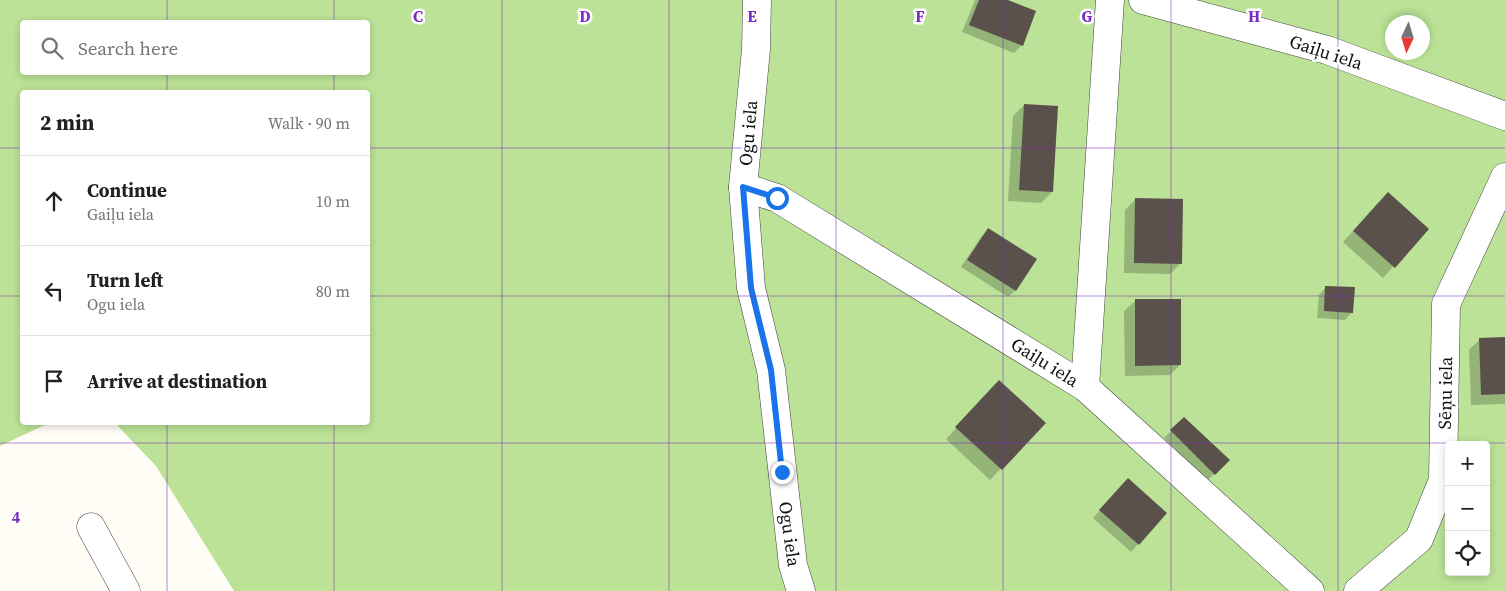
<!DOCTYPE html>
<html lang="en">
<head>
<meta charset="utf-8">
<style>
  :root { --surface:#fff; --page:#f6f6f6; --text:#202124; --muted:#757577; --line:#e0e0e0 }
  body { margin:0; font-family:"Source Serif 4",serif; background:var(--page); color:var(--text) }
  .controls { position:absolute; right:15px; bottom:15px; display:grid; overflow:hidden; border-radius:5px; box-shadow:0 2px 8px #0003 }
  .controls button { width:45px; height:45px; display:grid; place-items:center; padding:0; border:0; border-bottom:1px solid var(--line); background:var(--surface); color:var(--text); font:25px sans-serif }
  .compass { position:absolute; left:1385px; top:15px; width:45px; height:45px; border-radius:50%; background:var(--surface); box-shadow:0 2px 8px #0003; rotate:184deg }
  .stop { position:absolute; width:15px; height:15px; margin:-11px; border:4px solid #1a73e8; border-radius:50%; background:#fff }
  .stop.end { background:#1a73e8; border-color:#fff; box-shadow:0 1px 5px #0008 }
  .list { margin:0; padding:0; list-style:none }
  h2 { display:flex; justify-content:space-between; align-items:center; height:65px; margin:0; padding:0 20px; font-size:21px }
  h2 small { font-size:16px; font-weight:400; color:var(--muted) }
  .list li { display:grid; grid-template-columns:32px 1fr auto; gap:15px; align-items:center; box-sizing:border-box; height:90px; padding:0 20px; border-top:1px solid var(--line) }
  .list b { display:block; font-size:19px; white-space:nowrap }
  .list p { margin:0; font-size:16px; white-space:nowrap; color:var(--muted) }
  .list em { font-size:16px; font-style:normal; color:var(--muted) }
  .icon { flex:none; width:28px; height:28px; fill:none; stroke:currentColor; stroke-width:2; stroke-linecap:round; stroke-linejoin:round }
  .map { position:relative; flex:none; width:1505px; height:591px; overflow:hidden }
  .search { position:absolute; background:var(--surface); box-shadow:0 2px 8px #0003; left:20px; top:20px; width:350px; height:55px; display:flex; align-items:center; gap:12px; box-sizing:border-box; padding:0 18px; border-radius:5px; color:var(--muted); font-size:19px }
  .panel { position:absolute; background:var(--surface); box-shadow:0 2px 8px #0003; left:20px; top:90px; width:350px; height:335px; border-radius:5px }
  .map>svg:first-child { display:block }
  .forest { fill:#bbe296; fill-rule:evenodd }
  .shadow { fill:#0003 }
  .building { fill:#5b514c }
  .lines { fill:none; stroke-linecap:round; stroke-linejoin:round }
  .minor-casing { stroke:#444; stroke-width:29 }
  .minor { stroke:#fff; stroke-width:28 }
  .route { stroke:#1a73e8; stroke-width:6 }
  .grid { fill:none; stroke:#7b2cbf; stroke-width:1; stroke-opacity:0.55 }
  .labels { text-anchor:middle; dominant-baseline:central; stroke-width:5; stroke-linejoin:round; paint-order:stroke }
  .street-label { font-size:18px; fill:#111; stroke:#fff }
  .grid-label { font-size:16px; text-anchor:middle; font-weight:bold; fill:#7b2cbf; stroke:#fff; stroke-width:5; stroke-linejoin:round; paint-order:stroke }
</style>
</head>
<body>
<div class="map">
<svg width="1505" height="591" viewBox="0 0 1505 591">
  <rect width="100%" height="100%" fill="#fffdf5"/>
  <!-- forest -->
  <path class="forest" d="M 0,0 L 1505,0 L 1505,591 L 234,591 L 156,466 L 115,423 L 368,422 L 368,92 L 22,92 L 22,422 L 49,423 L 0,446 ZM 22,22 L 368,22 L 368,72 L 22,72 ZM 1392,22 L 1422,22 L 1422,52 L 1392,52 ZM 1449,445 L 1486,445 L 1486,572 L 1449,572 Z"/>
  <!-- shadow -->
  <g class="shadow">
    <path d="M 975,0 L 1005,0 L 1022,45 L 1014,53 L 962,32 Z"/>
    <path d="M 1024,105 L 1052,192 L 1041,203 L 1008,201 L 1013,116 Z"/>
    <path d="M 1136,199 L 1180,264 L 1170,274 L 1124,273 L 1125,210 Z"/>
    <path d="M 1377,204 L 1427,229 L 1383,278 L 1343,242 Z"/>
    <path d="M 988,230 L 1016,290 L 1008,297 L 961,267 L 981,237 Z"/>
    <path d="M 1326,287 L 1352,312 L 1345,320 L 1317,318 L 1319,295 Z"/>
    <path d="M 1135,301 L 1180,365 L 1170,375 L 1125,376 L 1124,311 Z"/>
    <path d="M 1480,339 L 1505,339 L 1505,404 L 1471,405 L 1469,350 Z"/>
    <path d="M 989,393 L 1044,423 L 990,480 L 946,439 Z"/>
    <path d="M 1184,419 L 1228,460 L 1207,481 L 1164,438 Z"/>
    <path d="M 1121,487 L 1165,513 L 1131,552 L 1093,518 Z"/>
  </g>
  <!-- building -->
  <g class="building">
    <path d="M 979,0 L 1008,0 L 1036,11 L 1023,46 L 969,25 Z"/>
    <path d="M 1024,104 L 1058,106 L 1053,192 L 1019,190 Z"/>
    <path d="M 1388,192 L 1429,229 L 1395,268 L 1353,231 Z"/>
    <path d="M 1135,198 L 1183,199 L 1182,264 L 1134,263 Z"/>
    <path d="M 988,228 L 1037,259 L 1016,291 L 967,260 Z"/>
    <path d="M 1325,286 L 1355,287 L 1353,313 L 1324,311 Z"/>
    <path d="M 1135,299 L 1181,299 L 1181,365 L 1135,366 Z"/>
    <path d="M 1505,337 L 1505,394 L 1481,395 L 1479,338 Z"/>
    <path d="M 999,380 L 1046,423 L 1002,470 L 955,427 Z"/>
    <path d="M 1184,417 L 1230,460 L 1215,475 L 1170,430 Z"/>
    <path d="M 1128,478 L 1167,513 L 1139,545 L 1099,510 Z"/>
  </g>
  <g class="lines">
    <defs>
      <g id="minor">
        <path d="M 757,0 L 756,49 L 743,187 L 751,288 L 771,370 L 793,565 L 801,591"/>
        <path d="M 1143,0 L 1327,50 L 1505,116"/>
        <path d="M 743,187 L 777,198 L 1085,387 L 1310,591"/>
        <path d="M 1085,387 L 1110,0"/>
        <path d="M 91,527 L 126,591"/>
        <path d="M 1358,591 L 1419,539 L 1443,480 L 1446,304 L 1505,177"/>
      </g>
    </defs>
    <!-- minor casing -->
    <use href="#minor" class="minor-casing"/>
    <!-- minor -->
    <use href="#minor" class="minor"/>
  </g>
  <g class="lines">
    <!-- route -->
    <path class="route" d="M 777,198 L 743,187 L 751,288 L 771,370 L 782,472"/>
  </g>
  <!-- grid -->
  <path class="grid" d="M 167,0 L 167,22M 334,0 L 334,22M 502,0 L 502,591M 669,0 L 669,591M 836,0 L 836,591M 1003,0 L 1003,591M 1171,0 L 1171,591M 1338,0 L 1338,591M 167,72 L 167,92M 334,72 L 334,92M 0,148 L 22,148M 368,148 L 1505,148M 0,296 L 22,296M 368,296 L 1505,296M 167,422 L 167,591M 334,422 L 334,591M 0,443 L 1505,443"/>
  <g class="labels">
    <!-- street labels -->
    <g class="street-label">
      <text transform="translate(1326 52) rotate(18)">Gaiļu iela</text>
      <text transform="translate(748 133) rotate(-85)">Ogu iela</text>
      <text transform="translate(1045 362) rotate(32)">Gaiļu iela</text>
      <text transform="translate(1445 393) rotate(-89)">Sēņu iela</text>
      <text transform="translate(790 534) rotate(82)">Ogu iela</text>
    </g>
  </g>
  <g class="grid-label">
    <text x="418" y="22">C</text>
    <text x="585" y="22">D</text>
    <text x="752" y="22">E</text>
    <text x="920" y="22">F</text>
    <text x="1087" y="22">G</text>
    <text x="1254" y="22">H</text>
    <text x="16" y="523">4</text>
  </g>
</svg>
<div class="controls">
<button>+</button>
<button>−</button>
<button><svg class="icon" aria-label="locate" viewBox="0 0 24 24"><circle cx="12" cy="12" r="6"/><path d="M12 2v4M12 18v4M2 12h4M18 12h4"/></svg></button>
</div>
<svg class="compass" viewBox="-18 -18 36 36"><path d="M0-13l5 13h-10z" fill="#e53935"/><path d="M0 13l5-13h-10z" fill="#757577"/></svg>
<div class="stop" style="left:777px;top:198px"></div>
<div class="stop end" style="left:782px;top:472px"></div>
<div class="search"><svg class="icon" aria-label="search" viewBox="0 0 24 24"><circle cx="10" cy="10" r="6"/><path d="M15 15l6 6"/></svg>Search here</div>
<section class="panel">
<h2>2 min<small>Walk · 90 m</small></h2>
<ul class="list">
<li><svg class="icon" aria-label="ahead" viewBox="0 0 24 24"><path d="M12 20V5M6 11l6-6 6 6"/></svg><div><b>Continue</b><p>Gaiļu iela</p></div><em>10 m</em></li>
<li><svg class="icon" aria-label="left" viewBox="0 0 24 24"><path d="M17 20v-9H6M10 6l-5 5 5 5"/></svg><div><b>Turn left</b><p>Ogu iela</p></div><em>80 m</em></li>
<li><svg class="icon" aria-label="arrive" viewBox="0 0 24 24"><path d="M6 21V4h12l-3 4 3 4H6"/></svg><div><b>Arrive at destination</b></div></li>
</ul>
</section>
</div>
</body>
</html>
